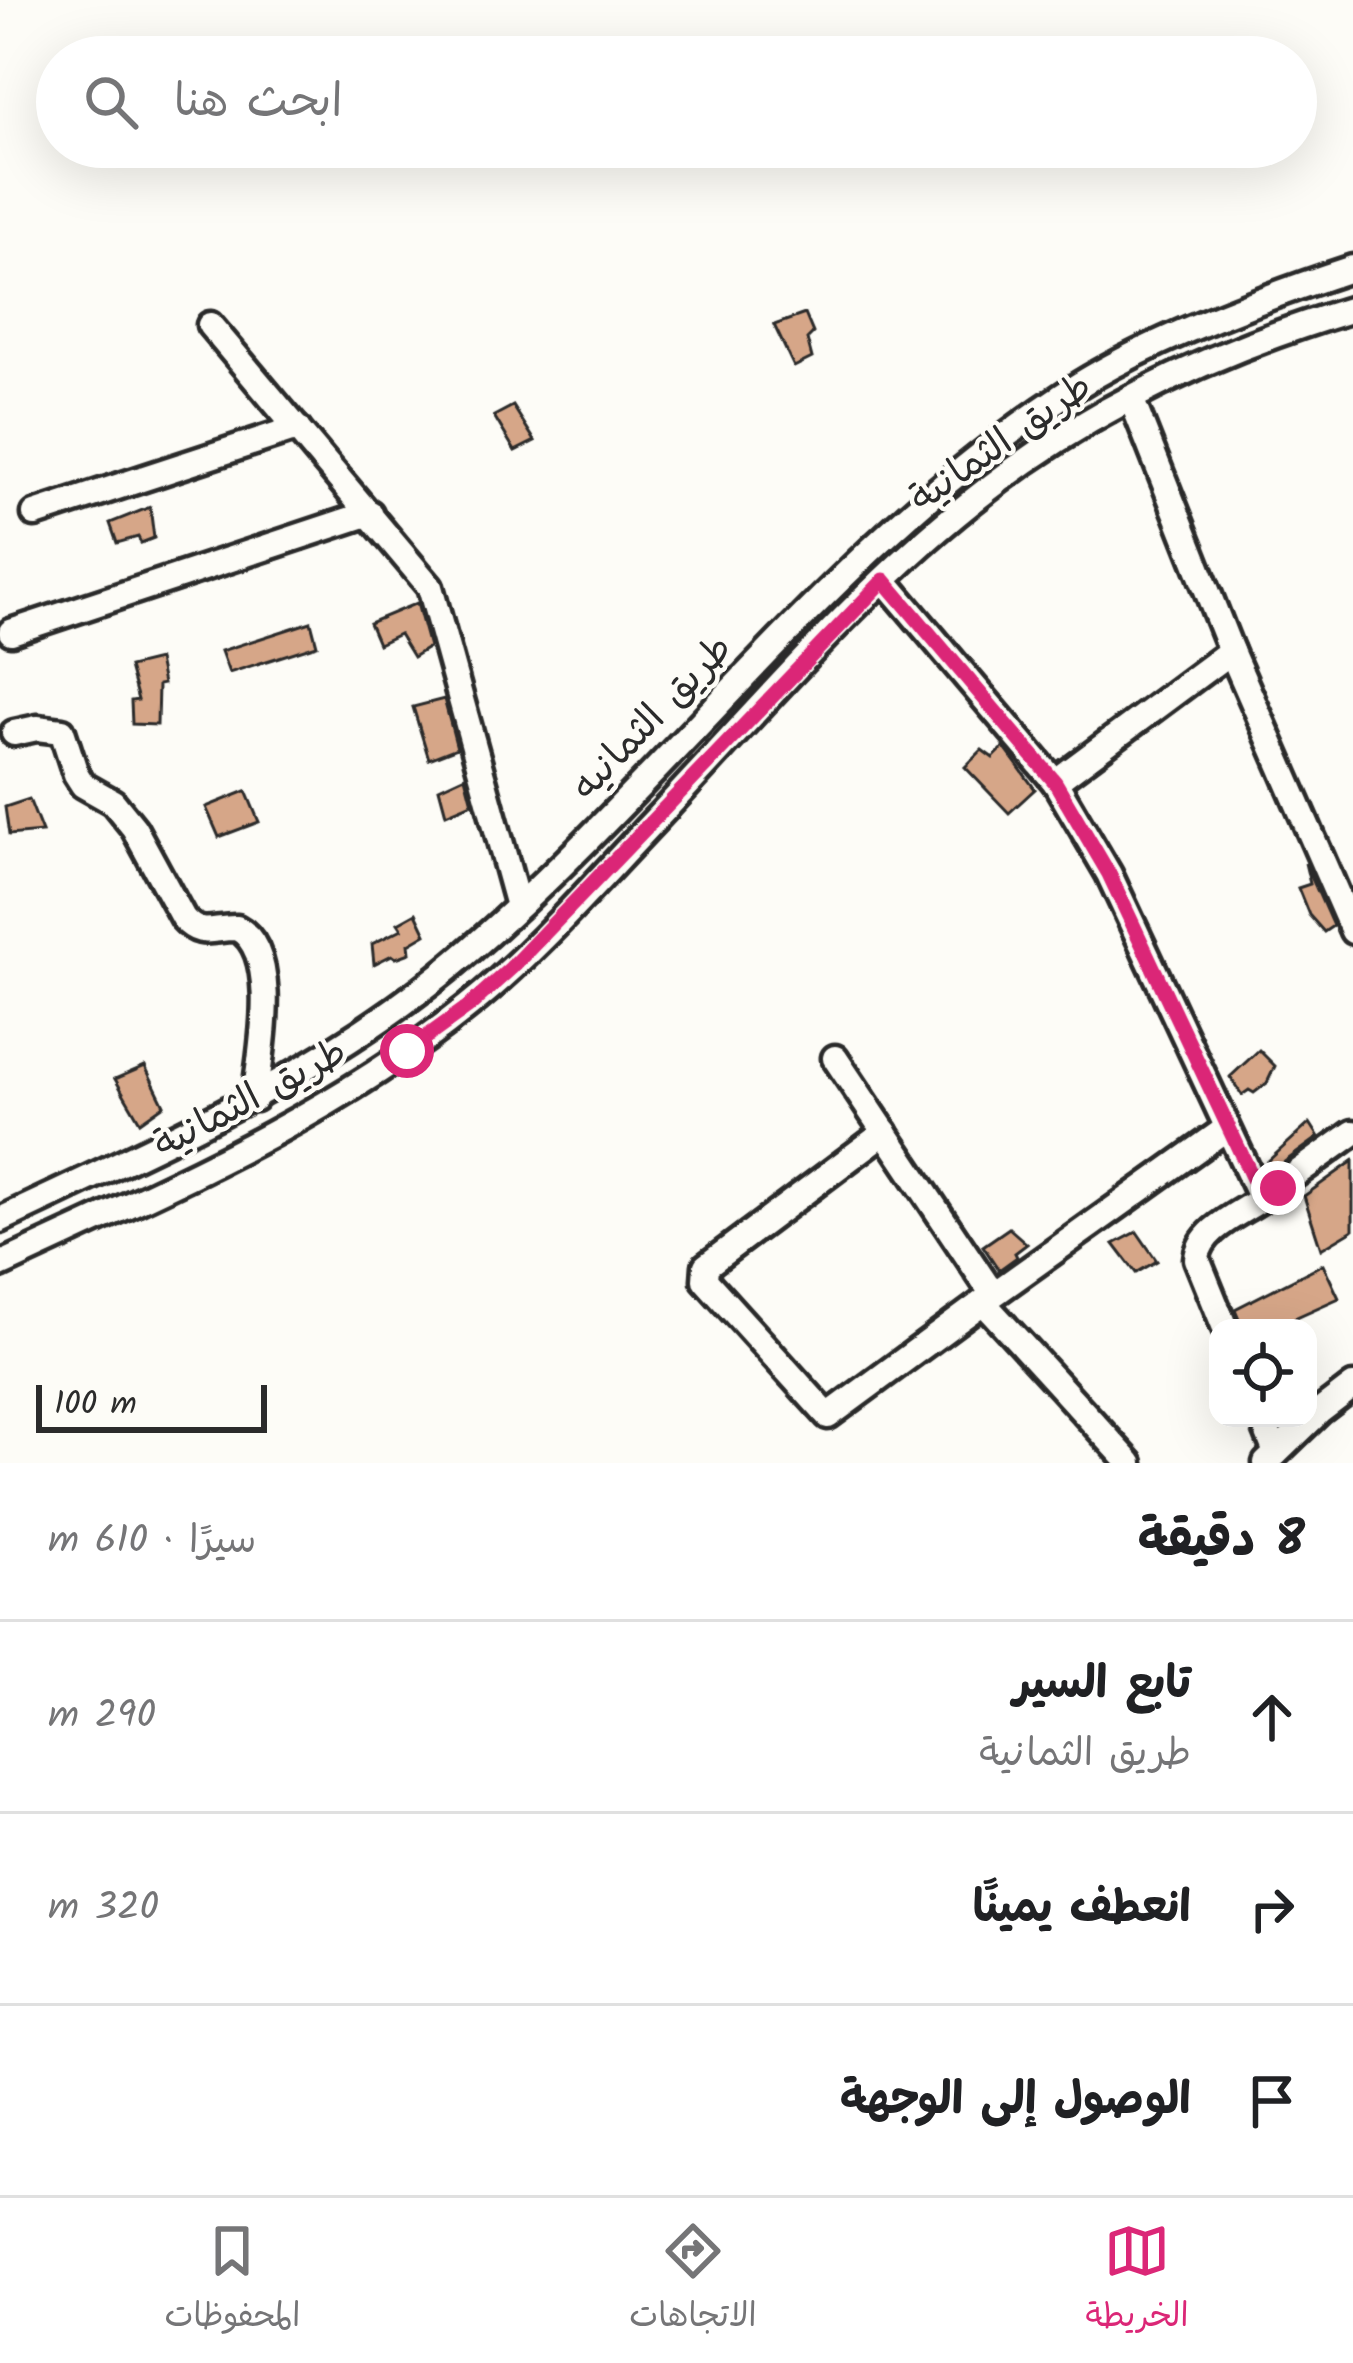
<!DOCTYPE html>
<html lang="ar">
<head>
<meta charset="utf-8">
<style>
  :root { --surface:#fff; --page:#f6f6f6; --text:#202124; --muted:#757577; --line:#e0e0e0; --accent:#db2777 }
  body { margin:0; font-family:Kalam,"Playpen Sans Arabic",sans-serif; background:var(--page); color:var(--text); direction:rtl }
  .controls { position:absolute; right:36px; bottom:36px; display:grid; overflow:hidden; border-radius:24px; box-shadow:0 12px 48px #0002 }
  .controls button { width:108px; height:108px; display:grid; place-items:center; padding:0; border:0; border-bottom:3px solid var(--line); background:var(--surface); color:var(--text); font:60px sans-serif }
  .scale { position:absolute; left:36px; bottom:30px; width:231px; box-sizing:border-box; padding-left:12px; border:6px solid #2b2b2b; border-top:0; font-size:33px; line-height:42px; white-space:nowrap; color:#2b2b2b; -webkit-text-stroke:9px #fdfcf7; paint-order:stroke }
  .stop { position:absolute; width:36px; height:36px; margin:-27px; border:9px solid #db2777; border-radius:50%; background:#fff }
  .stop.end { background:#db2777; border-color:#fff; box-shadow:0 3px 12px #0008 }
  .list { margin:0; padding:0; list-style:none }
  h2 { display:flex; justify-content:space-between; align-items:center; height:156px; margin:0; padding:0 48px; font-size:51px }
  h2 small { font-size:39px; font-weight:400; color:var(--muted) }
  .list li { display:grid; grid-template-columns:78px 1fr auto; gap:36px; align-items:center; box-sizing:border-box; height:192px; padding:0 48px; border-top:3px solid var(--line) }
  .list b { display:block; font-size:45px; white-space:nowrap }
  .list p { margin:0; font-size:39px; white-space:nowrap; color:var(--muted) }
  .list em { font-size:39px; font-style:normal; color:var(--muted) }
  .icon { flex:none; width:66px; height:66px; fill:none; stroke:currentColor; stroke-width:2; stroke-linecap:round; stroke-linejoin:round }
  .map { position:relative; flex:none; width:1353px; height:1463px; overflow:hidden; direction:ltr }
  .search { position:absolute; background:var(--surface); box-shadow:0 12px 48px #0002; left:36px; right:36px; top:36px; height:132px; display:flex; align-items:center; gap:30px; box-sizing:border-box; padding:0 42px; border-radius:66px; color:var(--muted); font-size:45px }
  .sheet { height:732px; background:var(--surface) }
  nav { display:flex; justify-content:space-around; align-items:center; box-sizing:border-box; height:168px; border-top:3px solid var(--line); background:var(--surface); font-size:33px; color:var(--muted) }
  nav a { display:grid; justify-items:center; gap:6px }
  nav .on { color:var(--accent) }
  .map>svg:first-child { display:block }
  .building { fill:#d6a688; stroke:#2b2b2b; stroke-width:3 }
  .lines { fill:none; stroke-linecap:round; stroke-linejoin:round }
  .minor-casing { stroke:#2b2b2b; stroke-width:33 }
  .minor { stroke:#fdfcf7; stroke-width:24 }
  .route { stroke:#db2777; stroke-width:15 }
  .labels { text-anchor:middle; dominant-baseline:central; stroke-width:9; stroke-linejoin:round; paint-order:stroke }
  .street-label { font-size:39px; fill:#2b2b2b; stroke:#fdfcf7 }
</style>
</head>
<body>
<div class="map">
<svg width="1353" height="1463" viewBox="0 0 1353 1463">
  <rect width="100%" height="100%" fill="#fdfcf7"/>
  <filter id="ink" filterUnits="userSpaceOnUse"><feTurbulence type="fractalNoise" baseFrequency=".00833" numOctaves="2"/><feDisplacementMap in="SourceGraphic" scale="24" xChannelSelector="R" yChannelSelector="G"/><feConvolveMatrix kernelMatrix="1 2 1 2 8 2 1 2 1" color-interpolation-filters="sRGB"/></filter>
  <g filter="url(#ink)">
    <!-- building -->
    <g class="building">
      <path d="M 805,314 L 813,333 L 807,339 L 812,358 L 794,367 L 774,325 Z"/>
      <path d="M 513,406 L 535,441 L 515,451 L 494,416 Z"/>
      <path d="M 150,507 L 154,538 L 141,543 L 138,537 L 117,543 L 110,523 Z"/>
      <path d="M 417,603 L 429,647 L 413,657 L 399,634 L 378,644 L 369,623 Z"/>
      <path d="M 311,622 L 317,645 L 229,673 L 221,651 Z"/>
      <path d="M 158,660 L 163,684 L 158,685 L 157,725 L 132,724 L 131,701 L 138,700 L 129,667 Z"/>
      <path d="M 444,699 L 457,748 L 429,759 L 413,707 Z"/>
      <path d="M 1004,747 L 1035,789 L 1009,813 L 965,767 L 982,750 L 993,758 Z"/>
      <path d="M 465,776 L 472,803 L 446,814 L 439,788 Z"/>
      <path d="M 246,791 L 259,822 L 219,837 L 206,807 Z"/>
      <path d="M 29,799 L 42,832 L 9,835 L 5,807 Z"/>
      <path d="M 1305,863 L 1333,926 L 1324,932 L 1309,915 L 1298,888 L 1310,884 Z"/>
      <path d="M 416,913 L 426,934 L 409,944 L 410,953 L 396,958 L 392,955 L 374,964 L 372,944 L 402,929 L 398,923 Z"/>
      <path d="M 1259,1050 L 1275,1066 L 1267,1083 L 1254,1093 L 1249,1090 L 1242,1095 L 1230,1077 Z"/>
      <path d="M 145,1066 L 164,1105 L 140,1122 L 115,1079 Z"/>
      <path d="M 1310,1123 L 1319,1137 L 1272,1171 L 1267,1162 Z"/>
      <path d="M 1353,1161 L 1353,1230 L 1321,1249 L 1304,1196 Z"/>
      <path d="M 1009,1228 L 1027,1244 L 1015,1253 L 1017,1257 L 999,1270 L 983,1246 Z"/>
      <path d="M 1137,1232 L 1157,1261 L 1136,1273 L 1114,1244 Z"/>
      <path d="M 1323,1264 L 1339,1298 L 1272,1328 L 1243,1328 L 1235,1309 Z"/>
    </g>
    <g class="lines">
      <defs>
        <g id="minor">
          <path d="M 210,325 L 430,587 L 518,906"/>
          <path d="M 1131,398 L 1231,651 L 1353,931"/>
          <path d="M 35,514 L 297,428"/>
          <path d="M 884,580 L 1055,782 L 1109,874 L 1261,1199 L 1353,1133"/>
          <path d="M 11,632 L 370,513"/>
          <path d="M 14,733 L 37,728 L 62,731 L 76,774 L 83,785 L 113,802 L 134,828 L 183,918 C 201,939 213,927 237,928 C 282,952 260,1056 255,1098"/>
          <path d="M 1055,782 L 1231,651"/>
          <path d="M 835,1058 L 992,1293"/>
          <path d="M 885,1132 L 706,1266 L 705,1280 L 828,1416 L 983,1302"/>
          <path d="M 0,1220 C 164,1142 331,1071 469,951 C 676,772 839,540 1071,390 C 1149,340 1265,297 1353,268"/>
          <path d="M 0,1265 C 162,1189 327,1120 467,1007 C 535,953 594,884 654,821 C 761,708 864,584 988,489 C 1095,406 1224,348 1353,309"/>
          <path d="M 1225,1328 L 1197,1259 C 1199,1230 1239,1214 1261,1199"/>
          <path d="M 1262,1418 L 1276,1453"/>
          <path d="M 1130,1463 L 983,1302 L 1227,1128"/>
          <path d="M 1266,1463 L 1319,1412 L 1353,1386"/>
        </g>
      </defs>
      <!-- minor casing -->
      <use href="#minor" class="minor-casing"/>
      <!-- minor -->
      <use href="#minor" class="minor"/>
    </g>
  </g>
  <g class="lines" filter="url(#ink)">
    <!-- route -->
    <path class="route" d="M 407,1051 L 468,1007 L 511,968 L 884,580 L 1055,782 L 1109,874 L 1262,1198 L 1278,1188"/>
  </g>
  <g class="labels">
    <!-- street labels -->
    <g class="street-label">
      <text transform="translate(1002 444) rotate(-35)">طريق الثمانية</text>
      <text transform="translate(653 719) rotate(-46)">طريق الثمانيه</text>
      <text transform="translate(251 1100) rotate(-28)">طريق الثمانية</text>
    </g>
  </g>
</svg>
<div class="controls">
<button><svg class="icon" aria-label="locate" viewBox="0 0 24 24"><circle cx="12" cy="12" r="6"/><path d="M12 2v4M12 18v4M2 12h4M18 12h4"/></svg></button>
</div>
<div class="scale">100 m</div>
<div class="stop" style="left:407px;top:1051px"></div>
<div class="stop end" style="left:1278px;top:1188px"></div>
<div class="search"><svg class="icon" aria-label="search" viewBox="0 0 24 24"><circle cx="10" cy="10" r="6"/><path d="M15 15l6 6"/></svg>ابحث هنا</div>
</div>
<section class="sheet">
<h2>8 دقيقة<small>سيرًا · 610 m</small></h2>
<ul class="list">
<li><svg class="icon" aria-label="ahead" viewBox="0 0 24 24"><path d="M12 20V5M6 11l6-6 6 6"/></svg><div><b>تابع السير</b><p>طريق الثمانية</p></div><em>290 m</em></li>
<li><svg class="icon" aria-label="right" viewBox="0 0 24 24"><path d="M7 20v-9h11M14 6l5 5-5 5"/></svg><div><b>انعطف يمينًا</b></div><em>320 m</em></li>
<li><svg class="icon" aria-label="arrive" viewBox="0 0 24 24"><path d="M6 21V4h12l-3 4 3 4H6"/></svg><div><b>الوصول إلى الوجهة</b></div></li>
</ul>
</section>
<nav>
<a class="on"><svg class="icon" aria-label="map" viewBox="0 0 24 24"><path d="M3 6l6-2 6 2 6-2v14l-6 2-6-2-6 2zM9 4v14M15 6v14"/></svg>الخريطة</a>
<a><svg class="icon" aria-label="directions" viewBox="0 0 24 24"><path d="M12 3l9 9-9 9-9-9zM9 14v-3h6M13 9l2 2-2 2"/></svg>الاتجاهات</a>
<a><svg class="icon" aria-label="saved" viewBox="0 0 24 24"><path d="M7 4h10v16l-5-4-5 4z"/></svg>المحفوظات</a>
</nav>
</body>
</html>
